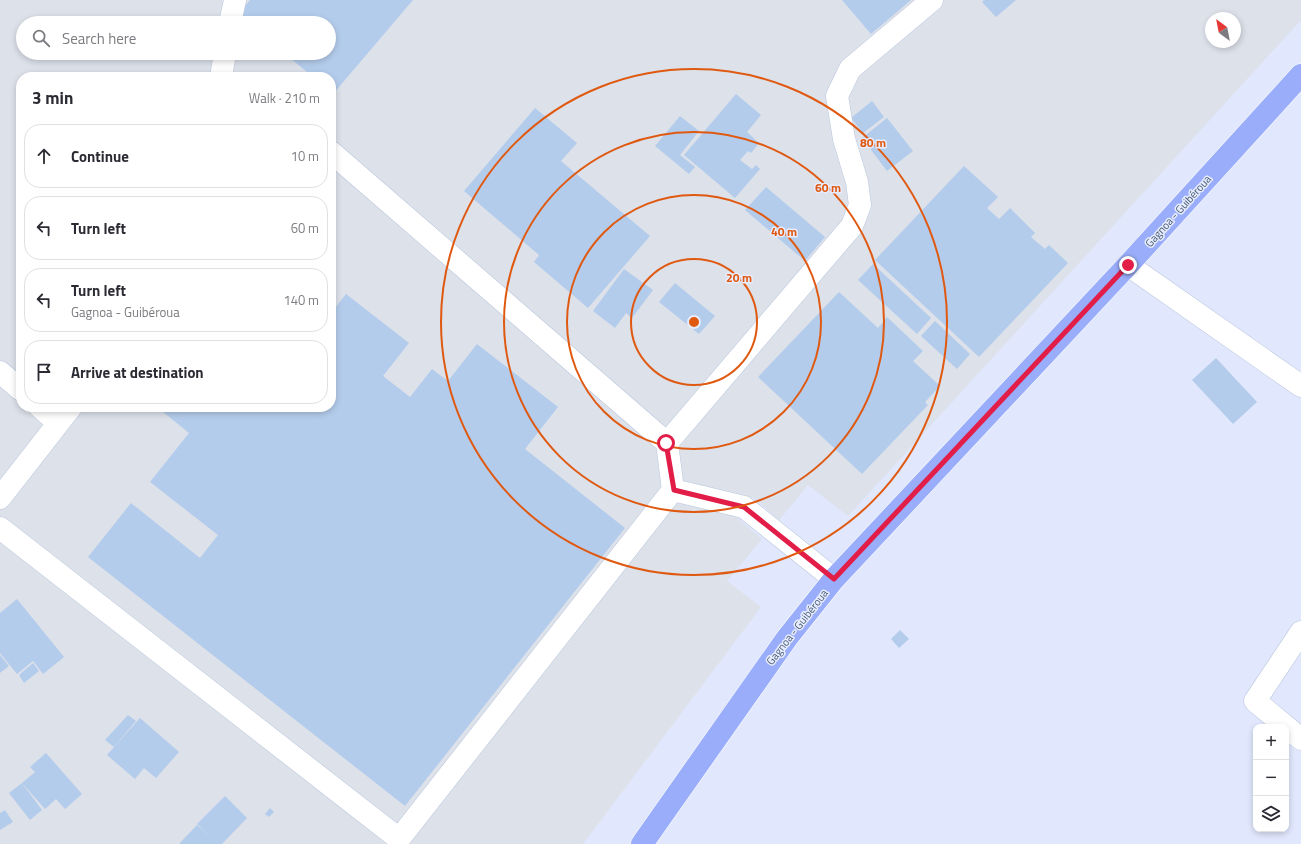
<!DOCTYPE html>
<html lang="en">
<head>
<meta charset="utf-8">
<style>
  :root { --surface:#fff; --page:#f2f2f3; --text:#2b2b33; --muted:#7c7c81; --line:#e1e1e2 }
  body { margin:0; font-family:"Titillium Web",sans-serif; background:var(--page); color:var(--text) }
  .controls { position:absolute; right:12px; bottom:12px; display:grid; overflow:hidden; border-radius:8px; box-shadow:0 2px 6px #0003 }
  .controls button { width:36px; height:36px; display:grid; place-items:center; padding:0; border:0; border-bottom:1px solid var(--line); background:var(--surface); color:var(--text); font:20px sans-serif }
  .compass { position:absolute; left:1205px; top:12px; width:36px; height:36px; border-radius:50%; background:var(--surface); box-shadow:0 2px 6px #0003; rotate:328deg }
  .stop { position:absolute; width:12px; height:12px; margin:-9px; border:3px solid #e11d48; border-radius:50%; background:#fff }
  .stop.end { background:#e11d48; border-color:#fff; box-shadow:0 1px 4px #0008 }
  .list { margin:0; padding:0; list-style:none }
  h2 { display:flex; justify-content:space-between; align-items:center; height:52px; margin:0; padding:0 16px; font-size:17px }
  h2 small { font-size:13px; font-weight:400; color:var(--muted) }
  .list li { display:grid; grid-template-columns:26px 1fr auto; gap:12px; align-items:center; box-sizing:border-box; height:64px; margin:0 8px 8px; padding:0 8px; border:1px solid var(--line); border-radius:16px }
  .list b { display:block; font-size:15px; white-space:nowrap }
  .list p { margin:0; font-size:13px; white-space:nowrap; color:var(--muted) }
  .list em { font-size:13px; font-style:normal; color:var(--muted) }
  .icon { flex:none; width:22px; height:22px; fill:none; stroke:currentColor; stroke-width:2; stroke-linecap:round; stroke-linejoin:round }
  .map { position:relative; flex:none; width:1301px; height:844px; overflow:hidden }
  .search { position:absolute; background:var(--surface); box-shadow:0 2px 6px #0003; left:16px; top:16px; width:320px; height:44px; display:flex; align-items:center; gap:10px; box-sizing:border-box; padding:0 14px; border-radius:22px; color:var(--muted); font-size:15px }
  .panel { position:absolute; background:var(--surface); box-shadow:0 2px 6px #0003; left:16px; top:72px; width:320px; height:340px; border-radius:16px }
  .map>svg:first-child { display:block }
  .industrial { fill:#dce1ea; fill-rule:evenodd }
  .building { fill:#b4ccec }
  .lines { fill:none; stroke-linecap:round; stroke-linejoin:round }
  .minor-casing { stroke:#bac6dd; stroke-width:23 }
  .major-casing { stroke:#fff; stroke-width:23 }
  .minor { stroke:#fff; stroke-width:22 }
  .major { stroke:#99adfa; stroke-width:22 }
  .route { stroke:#e11d48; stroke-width:5 }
  .ring { fill:none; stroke:#e05911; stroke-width:2 }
  .labels { text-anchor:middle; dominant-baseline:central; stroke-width:3; stroke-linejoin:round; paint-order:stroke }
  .street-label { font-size:11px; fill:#485c72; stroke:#e7ecff }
  .centre { fill:#e05911; stroke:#e7ecff; stroke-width:2 }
  .ring-label { font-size:12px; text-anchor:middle; font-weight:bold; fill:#e05911; stroke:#e7ecff; stroke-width:3; stroke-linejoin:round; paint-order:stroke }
</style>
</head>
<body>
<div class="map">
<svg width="1301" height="844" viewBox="0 0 1301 844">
  <rect width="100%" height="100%" fill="#e1e7fc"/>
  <!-- industrial -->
  <path class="industrial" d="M 0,0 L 1301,0 L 1301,20 L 848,516 L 808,485 L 779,520 L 753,497 L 735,516 L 762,539 L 727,581 L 761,607 L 583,844 L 0,844 ZM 1211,18 L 1235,18 L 1235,42 L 1211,42 ZM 23,23 L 329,23 L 329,53 L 23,53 ZM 21,77 L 331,77 L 331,407 L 21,407 Z"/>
  <!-- building -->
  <g class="building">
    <path d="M 250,0 L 413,0 L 333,94 L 331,93 L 331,77 L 313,77 L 284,53 L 329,53 L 329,23 L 249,23 L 238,14 Z"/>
    <path d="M 842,0 L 911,0 L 871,34 Z"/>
    <path d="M 984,0 L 1016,0 L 996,17 L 982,2 Z"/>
    <path d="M 736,94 L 761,115 L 747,132 L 759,143 L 751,153 L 748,151 L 740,160 L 752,169 L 756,165 L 760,169 L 735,198 L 684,155 Z"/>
    <path d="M 872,101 L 884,117 L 863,133 L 851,118 Z"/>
    <path d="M 535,108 L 577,143 L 561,161 L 650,236 L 588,308 L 534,262 L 539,255 L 464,191 Z"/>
    <path d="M 680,116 L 699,131 L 680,155 L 695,167 L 689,174 L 655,146 Z"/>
    <path d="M 887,118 L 913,151 L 887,171 L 862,138 Z"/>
    <path d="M 964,166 L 998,197 L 987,208 L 999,219 L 1010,208 L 1035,233 L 1031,237 L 1045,249 L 1049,245 L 1068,263 L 979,357 L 875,260 Z"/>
    <path d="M 766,187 L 825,237 L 805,261 L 745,210 Z"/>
    <path d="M 873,264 L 931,318 L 917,334 L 858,280 Z"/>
    <path d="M 624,269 L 653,290 L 632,318 L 626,313 L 615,328 L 593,311 Z"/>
    <path d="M 675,283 L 715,316 L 699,334 L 659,302 Z"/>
    <path d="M 839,292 L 878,328 L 887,317 L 923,351 L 913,361 L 940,386 L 925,402 L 928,405 L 862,474 L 758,377 Z"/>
    <path d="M 346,294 L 409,343 L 383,376 L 410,397 L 432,369 L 448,381 L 477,344 L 558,407 L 525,449 L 625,528 L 405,806 L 88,557 L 131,503 L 200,558 L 218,535 L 150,482 L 189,433 L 157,407 L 331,407 L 331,313 Z"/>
    <path d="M 935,321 L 970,354 L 957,369 L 921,336 Z"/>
    <path d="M 1216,358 L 1257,402 L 1233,424 L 1192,380 Z"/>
    <path d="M 17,599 L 64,657 L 43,674 L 33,661 L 17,674 L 0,653 L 0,613 Z"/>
    <path d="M 900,630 L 909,639 L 899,648 L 891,639 Z"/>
    <path d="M 0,655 L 9,666 L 0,673 Z"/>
    <path d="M 33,663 L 39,671 L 24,683 L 19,675 Z"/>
    <path d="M 128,715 L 136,721 L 114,747 L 105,740 Z"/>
    <path d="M 140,718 L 179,752 L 156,778 L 144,768 L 135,779 L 107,755 Z"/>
    <path d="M 46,753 L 82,794 L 65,809 L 56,799 L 45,809 L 22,783 L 35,772 L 30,767 Z"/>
    <path d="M 22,783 L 42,810 L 30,820 L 9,793 Z"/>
    <path d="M 225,796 L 247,818 L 222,844 L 179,844 L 197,825 L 210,837 L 197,824 Z"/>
    <path d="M 270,808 L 274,812 L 269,817 L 265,814 Z"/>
    <path d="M 5,810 L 13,822 L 0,830 L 0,813 Z"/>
  </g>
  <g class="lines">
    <defs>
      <g id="minor">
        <path d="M 230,23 L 235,0"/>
        <path d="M 221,77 L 225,53"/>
        <path d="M 331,152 L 667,443 L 673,490 L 744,507 L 834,579"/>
        <path d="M 1128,265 L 1301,386"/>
        <path d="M 0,372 L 21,390"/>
        <path d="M 40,407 L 58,423"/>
        <path d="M 667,443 L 852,226 L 860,205 L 857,182 L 844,139 L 837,96 L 850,69 L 932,0"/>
        <path d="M 0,498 L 71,407"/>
        <path d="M 0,528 L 399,839 L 673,490"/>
        <path d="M 1301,632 L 1255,701 L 1301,739"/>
      </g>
      <path id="major" d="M 642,844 L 787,638 L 834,579 L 1128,265 L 1301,75"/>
    </defs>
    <!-- minor casing -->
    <use href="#minor" class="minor-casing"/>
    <!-- major casing -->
    <use href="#major" class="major-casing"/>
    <!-- minor -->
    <use href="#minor" class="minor"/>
    <!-- major -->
    <use href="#major" class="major"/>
  </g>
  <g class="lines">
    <!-- route -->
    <path class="route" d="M 666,443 L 674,490 L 744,507 L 834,579 L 1128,265"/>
  </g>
  <!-- distance rings -->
  <g class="ring">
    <circle cx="694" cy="322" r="63"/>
    <circle cx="694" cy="322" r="127"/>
    <circle cx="694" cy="322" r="190"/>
    <circle cx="694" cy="322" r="253"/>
  </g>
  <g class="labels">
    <!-- street labels -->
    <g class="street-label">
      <text transform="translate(1178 211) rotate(-48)">Gagnoa - Guibéroua</text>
      <text transform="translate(797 627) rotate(-52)">Gagnoa - Guibéroua</text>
    </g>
  </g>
  <circle cx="694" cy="322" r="6" class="centre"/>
  <g class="ring-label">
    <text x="873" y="147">80 m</text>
    <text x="828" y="192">60 m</text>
    <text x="784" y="236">40 m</text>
    <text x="739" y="282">20 m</text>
  </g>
</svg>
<div class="controls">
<button>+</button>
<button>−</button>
<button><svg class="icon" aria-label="layers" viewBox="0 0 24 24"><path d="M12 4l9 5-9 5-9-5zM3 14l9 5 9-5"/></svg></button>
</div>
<svg class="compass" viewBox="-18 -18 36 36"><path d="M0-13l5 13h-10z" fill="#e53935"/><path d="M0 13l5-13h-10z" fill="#7c7c81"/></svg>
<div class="stop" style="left:666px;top:443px"></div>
<div class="stop end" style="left:1128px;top:265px"></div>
<div class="search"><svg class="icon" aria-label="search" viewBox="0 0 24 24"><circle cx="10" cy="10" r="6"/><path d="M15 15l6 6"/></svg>Search here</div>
<section class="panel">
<h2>3 min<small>Walk · 210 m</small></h2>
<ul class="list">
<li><svg class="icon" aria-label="ahead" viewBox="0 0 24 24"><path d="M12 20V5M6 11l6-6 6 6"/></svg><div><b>Continue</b></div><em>10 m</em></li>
<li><svg class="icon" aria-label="left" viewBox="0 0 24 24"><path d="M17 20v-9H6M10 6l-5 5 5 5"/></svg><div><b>Turn left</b></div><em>60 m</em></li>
<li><svg class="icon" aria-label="left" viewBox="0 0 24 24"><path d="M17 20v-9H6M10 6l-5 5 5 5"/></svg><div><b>Turn left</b><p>Gagnoa - Guibéroua</p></div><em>140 m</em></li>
<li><svg class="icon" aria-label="arrive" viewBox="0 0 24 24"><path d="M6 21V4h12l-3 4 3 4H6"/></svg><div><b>Arrive at destination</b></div></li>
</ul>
</section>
</div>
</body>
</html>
